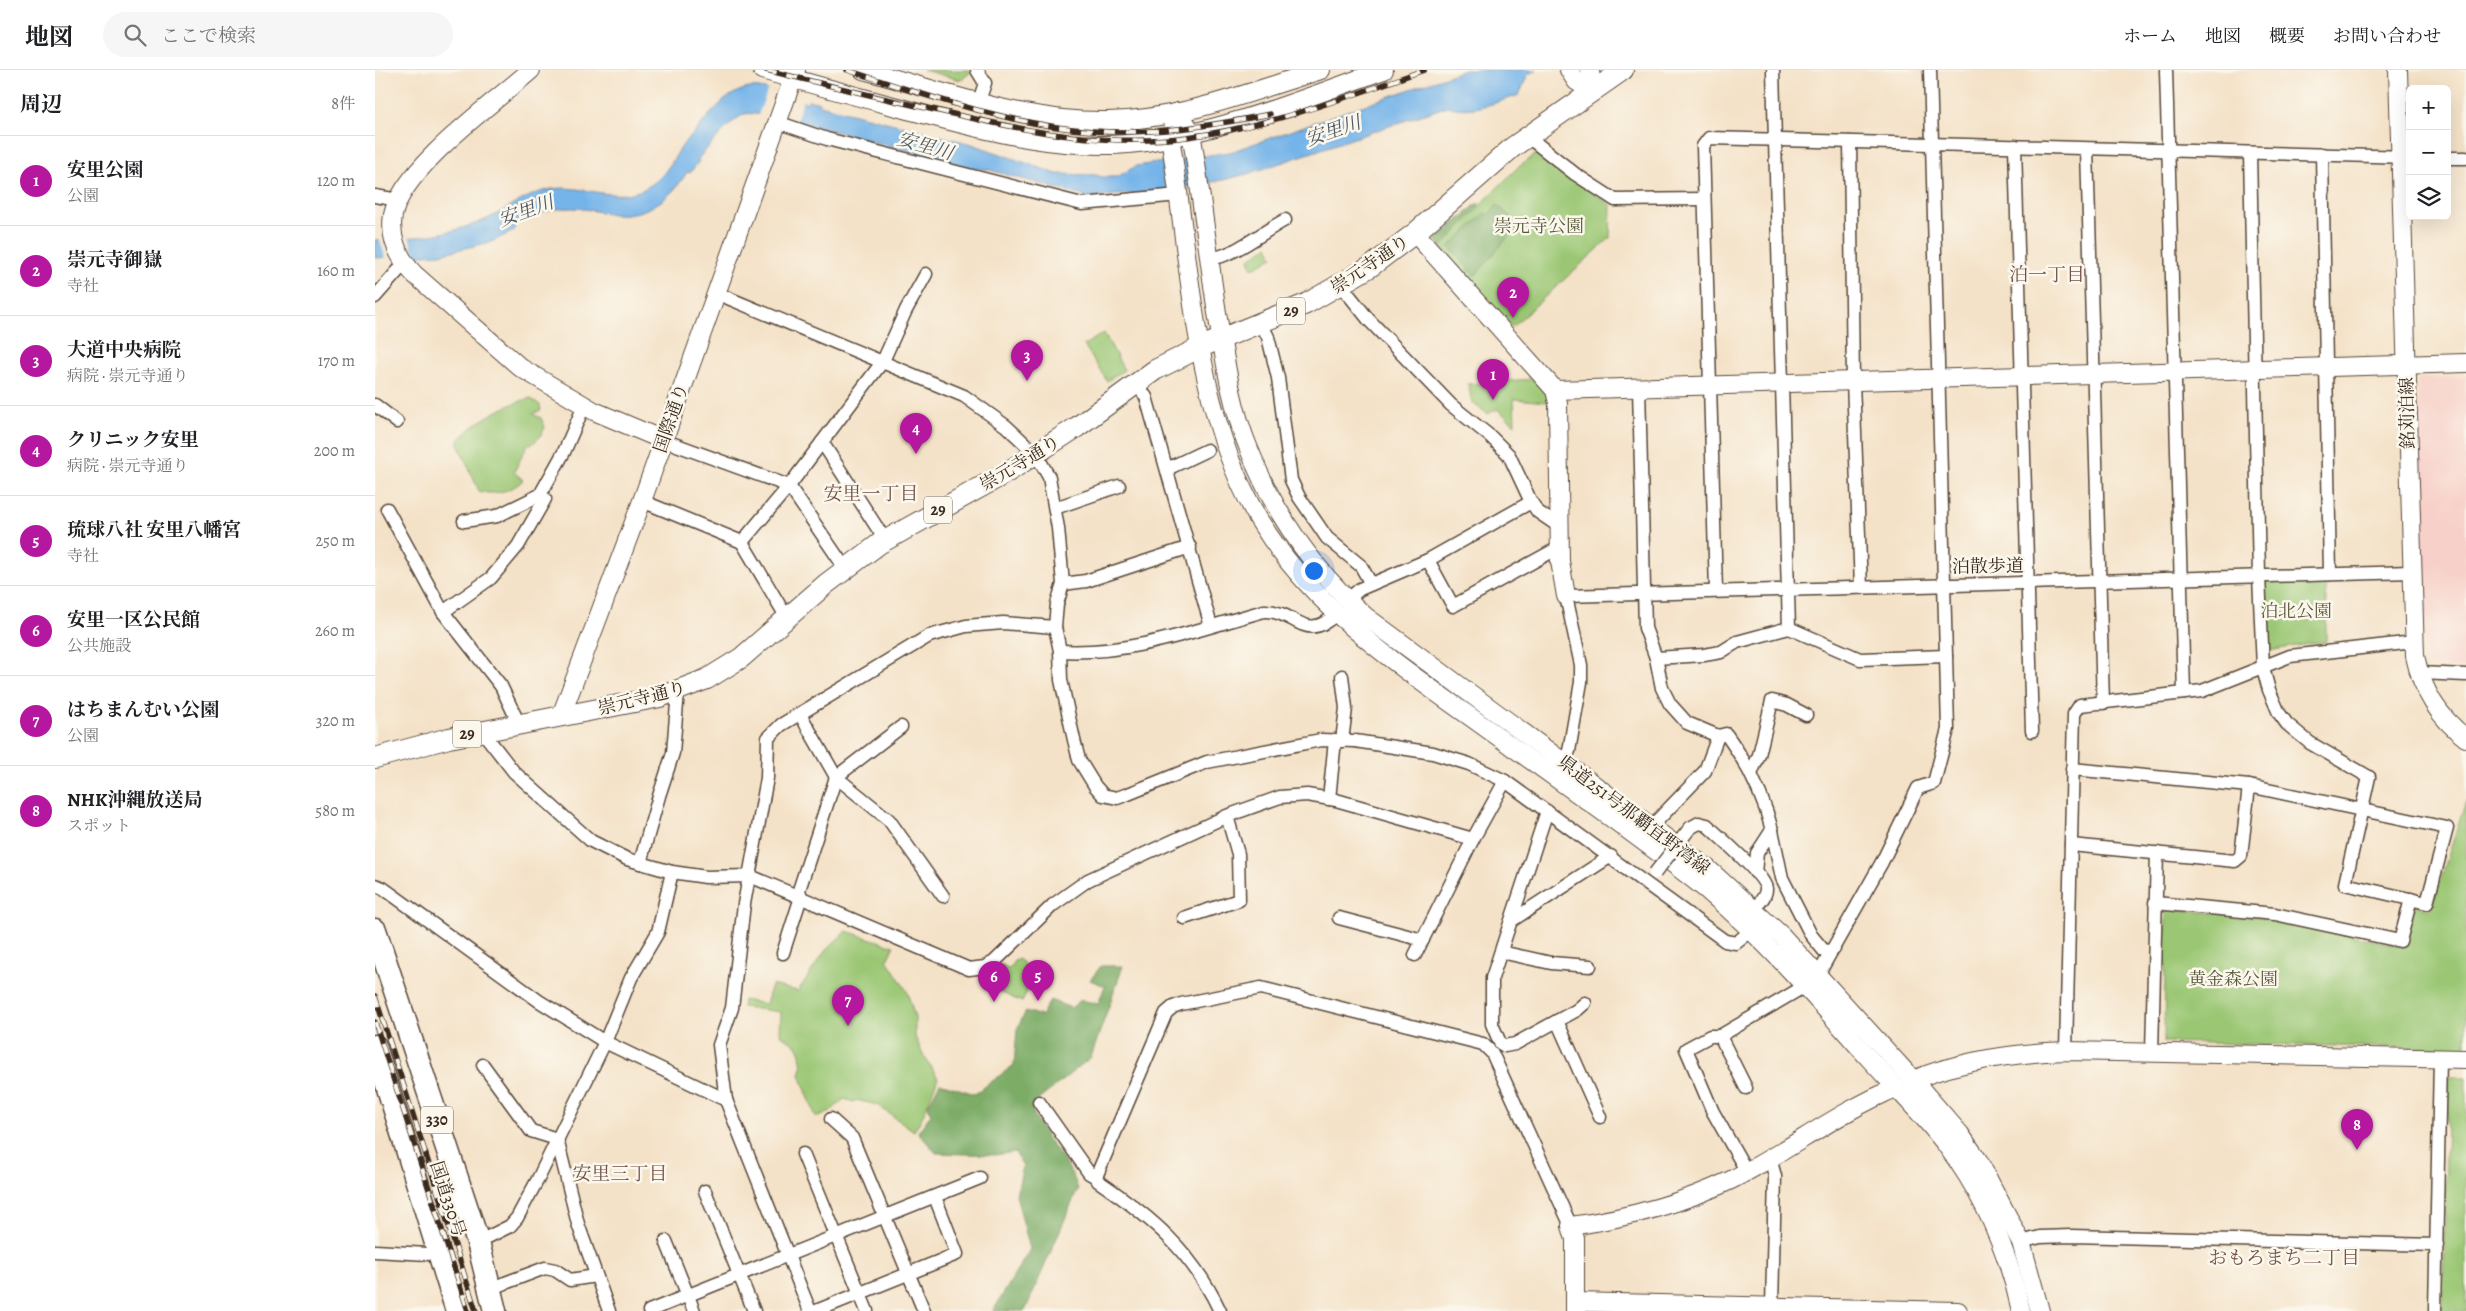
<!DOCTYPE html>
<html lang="ja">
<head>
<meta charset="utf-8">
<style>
  :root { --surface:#fff; --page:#f6f6f6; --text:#202124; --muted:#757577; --line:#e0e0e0; --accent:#b5179e }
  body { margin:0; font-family:Alegreya,"Noto Serif JP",serif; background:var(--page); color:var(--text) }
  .controls { position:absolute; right:15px; top:15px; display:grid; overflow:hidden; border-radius:8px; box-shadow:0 5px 20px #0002 }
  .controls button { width:45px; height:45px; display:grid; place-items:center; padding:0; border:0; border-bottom:1px solid var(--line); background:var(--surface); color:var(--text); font:25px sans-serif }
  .you { position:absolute; left:938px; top:500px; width:18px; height:18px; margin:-12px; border:4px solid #fff; border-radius:50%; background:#1a73e8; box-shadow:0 0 0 8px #1a73e833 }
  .badge { display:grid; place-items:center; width:32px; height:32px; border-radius:50%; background:var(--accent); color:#fff; font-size:16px; font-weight:700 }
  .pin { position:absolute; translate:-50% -41px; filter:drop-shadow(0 1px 2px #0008) }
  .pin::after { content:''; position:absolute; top:26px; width:18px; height:15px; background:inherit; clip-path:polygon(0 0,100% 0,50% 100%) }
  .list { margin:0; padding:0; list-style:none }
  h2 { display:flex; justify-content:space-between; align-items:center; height:65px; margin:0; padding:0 20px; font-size:21px }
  h2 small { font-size:16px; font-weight:400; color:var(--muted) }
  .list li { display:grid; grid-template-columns:32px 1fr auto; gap:15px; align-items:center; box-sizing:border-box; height:90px; padding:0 20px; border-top:1px solid var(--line) }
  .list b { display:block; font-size:19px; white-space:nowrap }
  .list p { margin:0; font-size:16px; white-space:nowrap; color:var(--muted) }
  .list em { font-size:16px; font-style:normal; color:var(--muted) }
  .icon { flex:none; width:28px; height:28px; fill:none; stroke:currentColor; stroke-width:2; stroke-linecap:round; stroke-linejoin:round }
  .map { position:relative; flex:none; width:2091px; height:1241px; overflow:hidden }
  header { display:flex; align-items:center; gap:30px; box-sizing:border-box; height:70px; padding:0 25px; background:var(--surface); border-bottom:1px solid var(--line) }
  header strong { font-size:24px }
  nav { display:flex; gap:28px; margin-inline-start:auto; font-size:18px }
  .search { width:350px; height:45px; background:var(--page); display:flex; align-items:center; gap:12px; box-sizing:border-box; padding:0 18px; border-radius:28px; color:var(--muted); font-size:19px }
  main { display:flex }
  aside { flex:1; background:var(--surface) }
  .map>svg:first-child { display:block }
  .built { fill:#f7d1c9 }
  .green { fill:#9bc774; stroke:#6b7849 }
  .forest { fill:#7cac66; stroke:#5c6b42 }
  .water { fill:#75b4e9; stroke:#586f84 }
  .pier { fill:#f4e2c8 }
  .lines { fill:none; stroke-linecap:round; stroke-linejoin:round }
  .street-casing { stroke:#574638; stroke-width:15 }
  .secondary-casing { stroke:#574638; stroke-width:20 }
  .primary-casing { stroke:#574638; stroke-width:22 }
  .highway-casing { stroke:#574638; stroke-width:25 }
  .street { stroke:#fff; stroke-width:12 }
  .secondary { stroke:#fff; stroke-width:18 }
  .primary { stroke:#fff; stroke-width:20 }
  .highway { stroke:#fff; stroke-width:22 }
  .rail-casing { stroke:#3b2a1e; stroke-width:5.5 }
  .rail { stroke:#fbf7ec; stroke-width:4; stroke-dasharray:11; stroke-linecap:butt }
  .street-bridge-casing { stroke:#574638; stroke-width:15; stroke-linecap:butt }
  .street-bridge { stroke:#fff; stroke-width:12 }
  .labels { text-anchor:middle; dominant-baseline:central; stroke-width:5; stroke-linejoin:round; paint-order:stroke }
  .shield { fill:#fbf7ec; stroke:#75685c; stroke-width:1 }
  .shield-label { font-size:16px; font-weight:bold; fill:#3b2a1e }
  .park-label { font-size:18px; fill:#585938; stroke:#fbf7ec }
  .street-label { font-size:18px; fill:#3b2a1e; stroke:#fbf7ec }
  .water-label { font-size:19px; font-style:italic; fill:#4f5a65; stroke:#fbf7ec }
  .neighbourhood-label { font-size:19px; fill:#745248; stroke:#fbf7ec }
</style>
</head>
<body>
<header>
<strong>地図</strong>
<div class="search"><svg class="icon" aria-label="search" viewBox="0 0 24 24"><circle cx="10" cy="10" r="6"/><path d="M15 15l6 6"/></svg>ここで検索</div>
<nav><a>ホーム</a><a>地図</a><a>概要</a><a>お問い合わせ</a></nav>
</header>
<main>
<aside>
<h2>周辺<small>8件</small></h2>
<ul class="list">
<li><span class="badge">1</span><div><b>安里公園</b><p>公園</p></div><em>120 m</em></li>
<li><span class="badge">2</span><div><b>崇元寺御嶽</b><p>寺社</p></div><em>160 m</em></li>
<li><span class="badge">3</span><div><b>大道中央病院</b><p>病院 · 崇元寺通り</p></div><em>170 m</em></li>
<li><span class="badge">4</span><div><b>クリニック安里</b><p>病院 · 崇元寺通り</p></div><em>200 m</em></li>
<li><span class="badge">5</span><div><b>琉球八社 安里八幡宮</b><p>寺社</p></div><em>250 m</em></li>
<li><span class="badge">6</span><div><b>安里一区公民館</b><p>公共施設</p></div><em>260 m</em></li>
<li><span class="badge">7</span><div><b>はちまんむい公園</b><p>公園</p></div><em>320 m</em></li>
<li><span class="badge">8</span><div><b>NHK沖縄放送局</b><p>スポット</p></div><em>580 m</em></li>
</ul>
</aside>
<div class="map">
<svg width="2091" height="1241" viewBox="0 0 2091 1241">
  <rect width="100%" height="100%" fill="#fbf7ec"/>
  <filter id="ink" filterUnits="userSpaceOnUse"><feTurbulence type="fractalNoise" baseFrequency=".02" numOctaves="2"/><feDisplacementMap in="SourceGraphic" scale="10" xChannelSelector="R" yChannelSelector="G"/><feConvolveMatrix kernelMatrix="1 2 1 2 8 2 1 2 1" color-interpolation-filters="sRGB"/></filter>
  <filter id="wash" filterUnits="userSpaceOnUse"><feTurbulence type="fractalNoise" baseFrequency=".0096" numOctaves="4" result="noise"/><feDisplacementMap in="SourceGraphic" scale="20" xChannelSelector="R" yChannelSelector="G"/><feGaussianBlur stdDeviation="1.12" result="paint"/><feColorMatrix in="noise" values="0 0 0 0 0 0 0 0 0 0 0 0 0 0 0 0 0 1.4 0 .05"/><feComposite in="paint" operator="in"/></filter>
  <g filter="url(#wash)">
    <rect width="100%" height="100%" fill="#f4e2c8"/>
    <!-- built -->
    <path class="built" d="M 2091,307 L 2091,598 L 2058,597 L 2053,593 L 2049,562 L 2043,309 Z"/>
    <!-- green -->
    <g class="green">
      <path d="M 548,0 L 594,0 L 596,2 L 586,10 Z"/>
      <path d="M 1164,82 L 1191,101 L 1190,104 L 1236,135 L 1235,168 L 1137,257 L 1060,170 L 1103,133 L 1105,135 L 1141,99 Z"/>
      <path d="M 893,176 L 898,187 L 877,199 L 874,189 Z"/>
      <path d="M 729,263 L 749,300 L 732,311 L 709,275 Z"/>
      <path d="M 1158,309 L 1172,324 L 1172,332 L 1139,329 L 1140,354 L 1122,339 L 1113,344 L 1097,333 L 1093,314 Z"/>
      <path d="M 155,328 L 165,335 L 166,340 L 158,344 L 166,348 L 170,357 L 166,366 L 156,375 L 153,374 L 139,402 L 148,410 C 137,421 119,426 104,421 L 82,372 C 103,349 126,337 155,328 Z"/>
      <path d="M 1890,509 L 1951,512 L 1951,571 L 1893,581 Z"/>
      <path d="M 2091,731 L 2091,979 L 1789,972 L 1791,839 L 1888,847 L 2028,876 L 2039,835 L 2056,839 Z"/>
      <path d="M 471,861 L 519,876 L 512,890 L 532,921 L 540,948 L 540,967 L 549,986 L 563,1008 C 555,1027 550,1045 539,1061 L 502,1035 L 481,1030 L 479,1032 L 469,1029 L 456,1041 L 441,1047 L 425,1005 L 427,997 L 424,978 L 405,964 L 406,942 L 367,937 L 368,930 L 391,934 L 397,915 L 423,921 L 451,880 Z"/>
      <path d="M 644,889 L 650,895 L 645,912 L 654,917 L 647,932 L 620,920 L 624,908 L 620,905 L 626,894 L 634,899 L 639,891 Z"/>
      <path d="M 2073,1007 L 2091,1007 L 2091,1241 L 2067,1241 Z"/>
    </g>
    <!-- forest -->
    <g class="forest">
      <path d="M 1102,134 L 1104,137 L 1067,176 L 1061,170 Z"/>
      <path d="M 1122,135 L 1144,154 L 1100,206 L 1074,177 L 1110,143 L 1113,145 Z"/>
      <path d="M 726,896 L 748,896 L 716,987 L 656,1036 C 664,1067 694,1087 703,1119 L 650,1241 L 618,1241 L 655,1179 L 641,1125 L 648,1097 L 640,1082 L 620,1085 L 561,1083 L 543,1062 L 556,1044 L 553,1036 L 565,1013 L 600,1024 L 639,995 L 642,959 L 651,941 L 666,946 L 675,930 L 696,938 L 706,930 L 723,934 L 730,916 L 715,910 Z"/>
    </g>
    <!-- water -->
    <path class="water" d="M 1090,0 L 1162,0 L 1153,4 L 1144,25 C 1123,32 1094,44 1073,36 L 876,103 L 848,110 L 782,122 L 713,127 L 611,99 L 597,99 C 565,91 388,38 370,44 C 355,50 334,77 323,89 L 324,91 L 315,103 L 312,102 C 297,128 271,147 239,144 C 225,143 211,138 197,138 C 177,138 159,144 142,153 L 139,161 L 116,172 L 65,184 L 0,188 L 0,170 C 39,168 75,165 112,149 C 134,139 152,123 177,119 C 209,114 241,134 271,118 C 292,107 300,84 313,68 L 315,68 C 332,49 354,14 384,18 C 399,20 417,28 432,33 L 433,30 L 445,33 L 445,35 L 597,74 L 682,104 L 721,105 L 727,107 L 742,107 L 761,96 L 855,82 Z"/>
    <!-- pier -->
    <g class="pier">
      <path d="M 393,19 L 428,30 L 420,54 L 383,45 Z"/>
      <path d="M 34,165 L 37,178 L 45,188 L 11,190 L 4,167 Z"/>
    </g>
  </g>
  <g filter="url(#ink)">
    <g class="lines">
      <defs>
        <g id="street">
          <path d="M 602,0 L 610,13 L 604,31"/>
          <path d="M 1791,0 L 1809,623"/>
          <path d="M 402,52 L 452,69 L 707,134 L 804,125"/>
          <path d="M 1152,66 L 1200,104 L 1240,130 L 1329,129"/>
          <path d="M 1475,72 L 1478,312 L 1486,517"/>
          <path d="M 1640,76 L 1657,661"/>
          <path d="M 1712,79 L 1728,633"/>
          <path d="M 1947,84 L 1955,504"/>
          <path d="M 2072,88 L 2091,88"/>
          <path d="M 0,126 L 24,130"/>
          <path d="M 834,189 C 859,186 886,163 910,150"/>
          <path d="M 966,215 L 994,250 L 1076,335 L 1116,367 L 1134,385 L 1156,432 L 1163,442 L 1185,457"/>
          <path d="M 341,223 L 589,326 L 631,356 L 661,384 L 674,407 L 683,458 L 688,514 L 682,534 L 680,557 L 685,581 L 686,610 L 699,670 L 704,690 L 720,716 L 728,725 L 742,728 L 753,724 L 832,692 L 946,670 L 980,671 L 1058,683 L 1094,694 L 1130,711 L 1350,871 L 1361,873 L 1377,860"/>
          <path d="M 0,227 L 29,194"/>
          <path d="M 886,253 L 893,267 L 903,308 L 916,410 L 924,427 L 952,468 L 986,496 L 996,514"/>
          <path d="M 761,313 L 771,327 L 836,556"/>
          <path d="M 1264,317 L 1270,558 L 1281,588 L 1287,618 L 1295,634 L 1312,653 L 1343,666 L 1351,664 C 1372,693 1388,725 1397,760 L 1382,783 L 1380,802"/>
          <path d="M 0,335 L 22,352"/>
          <path d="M 288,370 L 414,416 L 470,498"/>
          <path d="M 447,372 L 510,470"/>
          <path d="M 792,399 L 832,380"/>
          <path d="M 267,431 L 367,472"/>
          <path d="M 680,438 L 744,416"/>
          <path d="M 12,439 L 68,542"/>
          <path d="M 89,451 L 122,446 L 165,425"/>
          <path d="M 1053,490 L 1078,536 L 1185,477"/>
          <path d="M 688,514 L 711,511 L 815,477"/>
          <path d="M 1341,521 L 1328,76 L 1334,68 L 2035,87"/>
          <path d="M 972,530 L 985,519 L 1053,490 L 1156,432"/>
          <path d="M 412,548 L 367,472 L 414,416 L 508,291 L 531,240 L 551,204"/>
          <path d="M 1414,558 L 1485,589 L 1571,586"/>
          <path d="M 685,581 C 757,585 821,560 889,541 C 921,540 930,575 962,543"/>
          <path d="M 1281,588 L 1329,585 L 1346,582 L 1362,572 L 1414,558 L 1398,0"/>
          <path d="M 2044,603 L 2091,605"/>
          <path d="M 425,644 L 461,707 L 514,750 L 568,826"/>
          <path d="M 144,654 L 126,616 L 68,542 L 116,508 L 143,476 L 170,429 L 165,425 L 189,382 L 209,336"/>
          <path d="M 107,661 L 139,702 L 216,771 L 252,789 L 297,802 L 331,807 L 375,806 L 594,899 L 610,897 L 619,892 L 678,835 L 713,810 L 852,746 L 905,727 L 932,725 L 961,730 L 1098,769 L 1130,711"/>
          <path d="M 967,671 L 971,638 L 967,606"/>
          <path d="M 1188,693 L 1194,681 L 1206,612 L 1206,595 L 1191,526 L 2036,502"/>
          <path d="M 1697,699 L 1874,716 L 2072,758 L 2052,833 L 1970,814 L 1994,707 L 1935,673 L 1912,654 L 1904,643 L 1894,620 L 1888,598 L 1884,506 L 1875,83"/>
          <path d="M 1376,704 L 1384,685 L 1397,631 L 1412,635 L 1431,645"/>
          <path d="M 954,729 L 960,670"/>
          <path d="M 1172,741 L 1117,908 L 1117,954 L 1125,973 L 1130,976 L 1140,974 L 1202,940 L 1210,933"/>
          <path d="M 1277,756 L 1330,701 L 1343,666"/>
          <path d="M 1315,758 L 1324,753 L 1332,755 C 1343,766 1391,806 1391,819 C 1391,827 1384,833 1379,839"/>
          <path d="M 1397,760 L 1407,808 L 1436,865 L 1450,882 L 1459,879"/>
          <path d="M 1696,775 L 1860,791 L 1866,786 L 1874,716"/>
          <path d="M 265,793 L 284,726 L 298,683 L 303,621"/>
          <path d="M 0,815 L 8,818 L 164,931 L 230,972 L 351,1030"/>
          <path d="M 1780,833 L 1900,844 L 2025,871 L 2036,829"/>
          <path d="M 809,848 L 864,830 L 863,784 L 852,746"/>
          <path d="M 964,848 L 1048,870"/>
          <path d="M 1136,851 L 1236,786"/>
          <path d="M 1126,882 L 1176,893 L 1215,896"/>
          <path d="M 408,883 L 426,827 L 424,820 L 461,707 L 526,657"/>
          <path d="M 1040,885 L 1098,769"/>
          <path d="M 1443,905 L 1507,792 L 1543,718 L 1559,713 L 1573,659 L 1555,0"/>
          <path d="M 1182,951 L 1225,1047"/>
          <path d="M 1345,966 L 1371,1018"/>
          <path d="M 1691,981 L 1699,644 L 1705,635 L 1827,621 L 1915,586 L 2039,572"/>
          <path d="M 1777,982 L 1782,783"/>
          <path d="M 108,995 L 156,1061 L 182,1069 L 203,1154 L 234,1241"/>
          <path d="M 664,1032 L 714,1103 L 721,1107"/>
          <path d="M 456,1049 L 477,1068 L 549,1241"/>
          <path d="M 428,1084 L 492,1241"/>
          <path d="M 1395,1088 L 1400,1106 L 1397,1237"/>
          <path d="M 1372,1102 L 1338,1042 L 1311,979 L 1335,966 L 1345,966 L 1430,916"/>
          <path d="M 330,1121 L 379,1241"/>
          <path d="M 291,1171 L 319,1241"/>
          <path d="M 103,1172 L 135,1156 L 142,1148 L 163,1109 L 230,972 L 256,908 L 283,862 L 297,802"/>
          <path d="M 1646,1172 L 1665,1167 L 1696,1166 L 2062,1175"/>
          <path d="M 0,1181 L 52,1184"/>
          <path d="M 114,1219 L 170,1198 L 180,1200 L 195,1210 L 221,1206"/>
          <path d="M 274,1241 L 605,1108"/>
          <path d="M 435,1241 L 351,1030 L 344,975 L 357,938 L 369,834 L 392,708 L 393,668 L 406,655 L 554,566 L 591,556 L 628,553 L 680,557"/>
          <path d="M 441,1241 L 582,1184 L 560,1127"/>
          <path d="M 845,1241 C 817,1181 776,1147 723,1111 L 721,1107 L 791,943 L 798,937 L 806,934 L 886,918 L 1108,974 L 1117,983 L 1196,1156"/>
          <path d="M 2060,1241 L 2065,988"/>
        </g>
        <g id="secondary">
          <path d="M 156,0 C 120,32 27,98 18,145 C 14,168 24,188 39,204 L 146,298 L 219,341 L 288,370"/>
          <path d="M 387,0 C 432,13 477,25 522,37 C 601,58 688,84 771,72 C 852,60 932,27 1009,0"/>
          <path d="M 488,0 C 568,21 650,53 733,51 C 806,50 877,21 946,0"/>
          <path d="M 1194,0 L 1201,11 L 1217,21"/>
          <path d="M 1215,0 L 1217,21"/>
          <path d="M 2023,0 L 2040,586 C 2047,620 2063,647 2091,668"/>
          <path d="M 804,42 L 816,62 C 826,122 833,183 842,243 C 850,289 856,336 874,379 C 899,444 939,500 990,546 L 1332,798 L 1407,866 L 1538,1010 L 1585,1064 L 1603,1090 L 1646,1172 L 1665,1241"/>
          <path d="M 804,42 L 795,67 C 816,193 818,338 884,450 C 941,544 1038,605 1125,668 C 1194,718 1266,767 1333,821 C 1391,870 1441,928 1491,985 C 1518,1015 1548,1044 1572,1076 C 1609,1125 1633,1181 1646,1241"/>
          <path d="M 1040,163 L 1180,320 L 1183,333 L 1185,491 L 1191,526"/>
          <path d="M 1180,320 L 2091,293"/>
          <path d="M 186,646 L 267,431 L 421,0"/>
          <path d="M 1538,1010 C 1587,990 1638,983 1691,981 L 2091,989"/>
          <path d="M 1200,1232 L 1583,1241"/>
          <path d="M 1200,1241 L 1200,1169 L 1196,1156 C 1252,1148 1304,1135 1356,1110 C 1412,1082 1463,1042 1521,1018"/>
        </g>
        <path id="primary" d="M 0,688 L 74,668 L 285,627 L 332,609 L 366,588 L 451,514 L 504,474 L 631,403 L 702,357 L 780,300 L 826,277 L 931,234 L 995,197 L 1040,163 L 1138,77 L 1248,0"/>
        <g id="highway">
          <path d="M 0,860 L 103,1172 L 120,1241"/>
          <path d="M 0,976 L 82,1241"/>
        </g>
      </defs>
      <!-- street casing -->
      <use href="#street" class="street-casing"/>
      <!-- secondary casing -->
      <use href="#secondary" class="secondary-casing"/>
      <!-- primary casing -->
      <use href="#primary" class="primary-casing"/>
      <!-- highway casing -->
      <use href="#highway" class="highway-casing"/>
      <!-- street -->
      <use href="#street" class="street"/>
      <!-- secondary -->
      <use href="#secondary" class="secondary"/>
      <!-- primary -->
      <use href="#primary" class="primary"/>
      <!-- highway -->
      <use href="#highway" class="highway"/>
      <defs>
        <g id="rail">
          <path d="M 391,0 C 456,16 522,32 587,46 C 662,63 735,77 812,67 C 894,57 972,27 1049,0"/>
          <path d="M 472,0 C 551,25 635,55 718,61 C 778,65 836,56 895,44"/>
          <path d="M 0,926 L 101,1241"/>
          <path d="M 0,952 L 93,1241"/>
        </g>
      </defs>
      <!-- rail casing -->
      <use href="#rail" class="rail-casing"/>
      <!-- rail -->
      <use href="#rail" class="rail"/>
      <defs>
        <path id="street-bridge" d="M 1280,803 L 1315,758"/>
      </defs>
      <!-- street-bridge casing -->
      <use href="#street-bridge" class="street-bridge-casing"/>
      <!-- street-bridge -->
      <use href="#street-bridge" class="street-bridge"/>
    </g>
  </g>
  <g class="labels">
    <!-- shield labels -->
    <g class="shield">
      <rect x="902" y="227.5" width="28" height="27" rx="4"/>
      <rect x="549" y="426.5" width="28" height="27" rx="4"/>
      <rect x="78" y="650.5" width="28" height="27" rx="4"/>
      <rect x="46" y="1036.5" width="32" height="27" rx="4"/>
    </g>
    <g class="shield-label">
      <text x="916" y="241">29</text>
      <text x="563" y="440">29</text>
      <text x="92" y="664">29</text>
      <text x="62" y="1050">330</text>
    </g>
    <!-- park labels -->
    <g class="park-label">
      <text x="1164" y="156">崇元寺公園</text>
      <text x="1921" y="541">泊北公園</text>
      <text x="1858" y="909">黄金森公園</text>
    </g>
    <!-- street labels -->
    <g class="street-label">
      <text transform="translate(995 194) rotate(-34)">崇元寺通り</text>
      <text transform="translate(2032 343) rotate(-91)">銘苅泊線</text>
      <text transform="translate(296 348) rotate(-71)">国際通り</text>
      <text transform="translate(645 393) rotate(-31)">崇元寺通り</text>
      <text transform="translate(1613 496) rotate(-1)">泊散歩道</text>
      <text transform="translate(267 628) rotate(-14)">崇元寺通り</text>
      <text transform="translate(1259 745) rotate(37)">県道251号那覇宜野湾線</text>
      <text transform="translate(73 1129) rotate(72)">国道330号</text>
    </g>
    <!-- water labels -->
    <g class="water-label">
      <text transform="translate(958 61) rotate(-19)">安里川</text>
      <text transform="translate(550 76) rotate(16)">安里川</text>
      <text transform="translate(151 141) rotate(-20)">安里川</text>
    </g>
    <!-- neighbourhood labels -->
    <g class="neighbourhood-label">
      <text x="1672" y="205">泊一丁目</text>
      <text x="496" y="424">安里一丁目</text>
      <text x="245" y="1104">安里三丁目</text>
      <text x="1909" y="1188">おもろまち二丁目</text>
    </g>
  </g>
</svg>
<div class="controls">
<button>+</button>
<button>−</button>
<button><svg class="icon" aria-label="layers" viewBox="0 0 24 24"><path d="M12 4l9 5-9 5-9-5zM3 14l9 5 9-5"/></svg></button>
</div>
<div class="you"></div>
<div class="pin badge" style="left:1118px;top:330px">1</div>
<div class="pin badge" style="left:1138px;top:248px">2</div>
<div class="pin badge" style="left:652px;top:311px">3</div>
<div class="pin badge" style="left:541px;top:384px">4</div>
<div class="pin badge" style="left:663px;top:931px">5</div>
<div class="pin badge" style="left:619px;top:932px">6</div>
<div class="pin badge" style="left:473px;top:956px">7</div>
<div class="pin badge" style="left:1982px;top:1080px">8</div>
</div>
</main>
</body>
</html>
